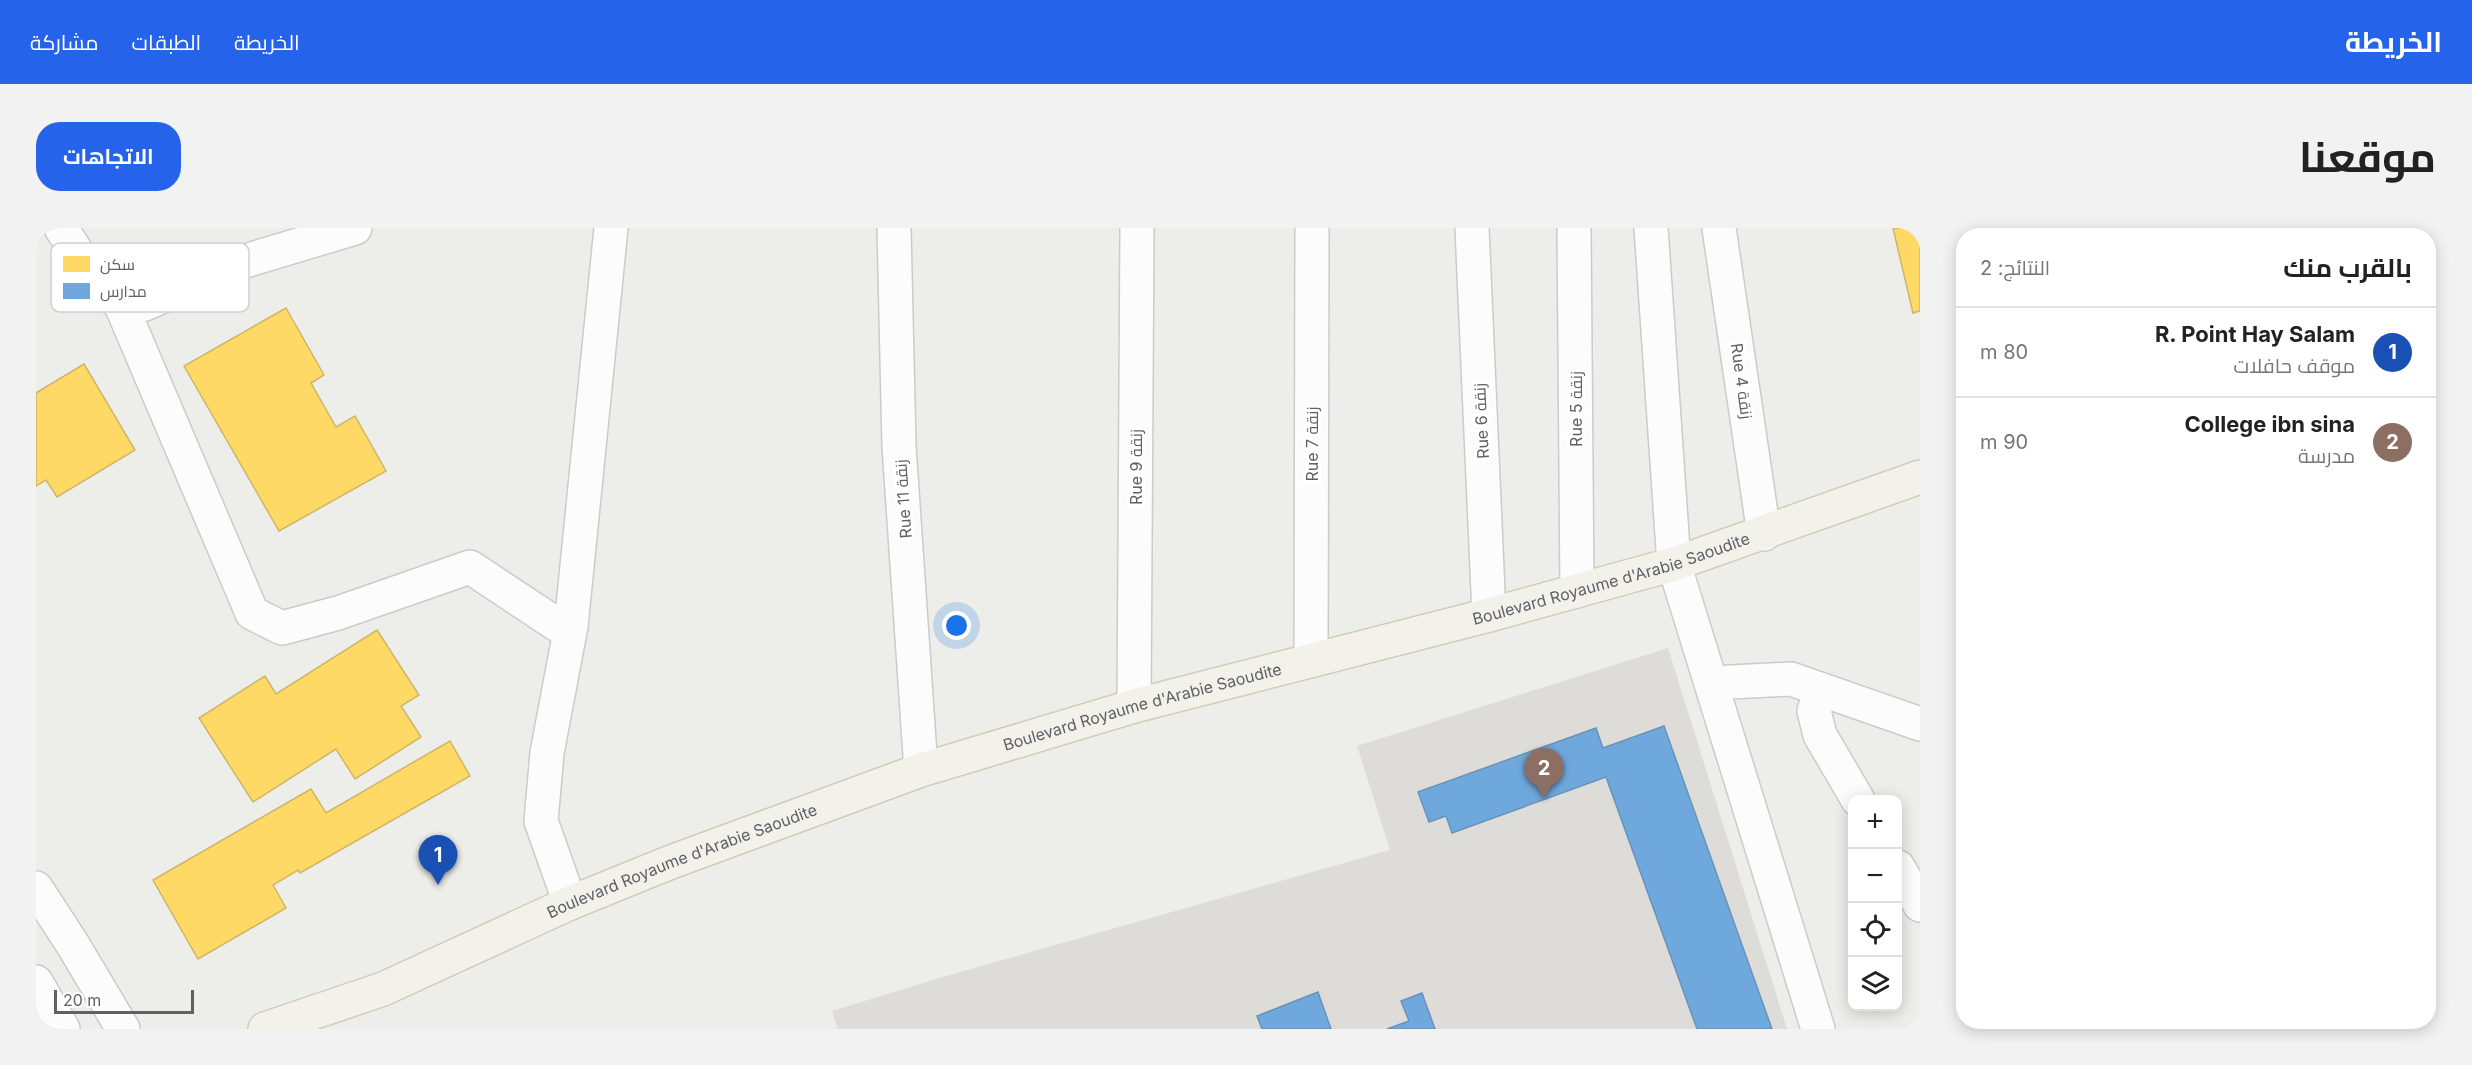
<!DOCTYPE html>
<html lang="ar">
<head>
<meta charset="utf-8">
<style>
  :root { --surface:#fff; --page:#f2f2f2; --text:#222; --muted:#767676; --line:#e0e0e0; --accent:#2563eb }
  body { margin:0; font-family:Inter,Cairo,sans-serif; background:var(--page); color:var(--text); direction:rtl }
  .controls { position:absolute; right:18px; bottom:18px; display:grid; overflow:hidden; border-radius:12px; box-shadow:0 3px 15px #0003 }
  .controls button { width:54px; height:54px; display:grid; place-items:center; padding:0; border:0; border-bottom:2px solid var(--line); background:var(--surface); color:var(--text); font:30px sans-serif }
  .scale { position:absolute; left:18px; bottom:15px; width:140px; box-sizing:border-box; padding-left:6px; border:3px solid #5f6166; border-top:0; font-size:16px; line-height:21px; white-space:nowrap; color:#5f6166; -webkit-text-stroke:4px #fff; paint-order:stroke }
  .you { position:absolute; left:921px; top:398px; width:21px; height:21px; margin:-15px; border:4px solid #fff; border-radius:50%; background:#1a73e8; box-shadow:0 0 0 9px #1a73e833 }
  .badge { display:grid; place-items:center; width:39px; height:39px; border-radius:50%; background:var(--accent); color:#fff; font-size:20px; font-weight:700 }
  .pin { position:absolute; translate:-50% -50px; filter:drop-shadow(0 2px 3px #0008) }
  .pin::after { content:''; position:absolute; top:32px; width:21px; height:18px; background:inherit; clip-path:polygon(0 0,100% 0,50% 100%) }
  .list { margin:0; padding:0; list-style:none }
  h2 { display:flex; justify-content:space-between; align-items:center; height:78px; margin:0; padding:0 24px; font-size:26px }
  h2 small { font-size:20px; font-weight:400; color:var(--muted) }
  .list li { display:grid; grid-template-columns:39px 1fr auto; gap:18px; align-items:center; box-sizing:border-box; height:90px; padding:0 24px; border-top:2px solid var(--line) }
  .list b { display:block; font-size:22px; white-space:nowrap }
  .list p { margin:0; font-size:20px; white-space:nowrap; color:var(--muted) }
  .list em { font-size:20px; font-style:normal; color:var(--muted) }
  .icon { flex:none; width:33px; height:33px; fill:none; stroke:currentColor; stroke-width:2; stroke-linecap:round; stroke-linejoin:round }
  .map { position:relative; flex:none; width:1884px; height:801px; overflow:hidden; direction:ltr; border-radius:24px }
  header { display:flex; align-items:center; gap:36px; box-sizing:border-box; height:84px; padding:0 30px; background:var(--accent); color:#fff }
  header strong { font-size:28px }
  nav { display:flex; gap:33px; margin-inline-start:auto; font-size:21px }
  .intro { display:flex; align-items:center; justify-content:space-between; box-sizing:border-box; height:144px; padding:0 36px }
  h1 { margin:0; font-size:42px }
  .button { padding:15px 27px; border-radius:24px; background:var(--accent); color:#fff; font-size:21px; font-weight:700 }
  main { display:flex; gap:36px; padding:0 36px }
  aside { flex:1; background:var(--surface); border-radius:24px; box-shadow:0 3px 15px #0003 }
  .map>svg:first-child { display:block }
  .education { fill:#dddcd8 }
  .homes { fill:#ffd966; stroke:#cfb566; stroke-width:1.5 }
  .schools { fill:#6fa8dc; stroke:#6a93b9; stroke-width:1.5 }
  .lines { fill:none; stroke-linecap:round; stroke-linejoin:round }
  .minor-casing { stroke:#cbcbca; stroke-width:36 }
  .major-casing { stroke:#d2cdba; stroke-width:36 }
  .minor { stroke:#fcfcfc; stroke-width:33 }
  .major { stroke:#f2f1ea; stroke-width:33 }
  .labels { text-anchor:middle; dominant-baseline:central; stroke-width:6; stroke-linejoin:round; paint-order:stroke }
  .street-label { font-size:16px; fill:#5f6166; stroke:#fff }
  .key { fill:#fff; stroke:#cfd0d1; stroke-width:1.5 }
  .key-label { font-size:16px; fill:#5f6166 }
</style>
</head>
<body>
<header>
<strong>الخريطة</strong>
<nav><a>الخريطة</a><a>الطبقات</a><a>مشاركة</a></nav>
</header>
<div class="intro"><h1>موقعنا</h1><a class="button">الاتجاهات</a></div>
<main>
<aside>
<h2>بالقرب منك<small>النتائج: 2</small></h2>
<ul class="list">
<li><span class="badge" style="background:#1a4fb4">1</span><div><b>R. Point Hay Salam</b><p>موقف حافلات</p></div><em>80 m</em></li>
<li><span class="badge" style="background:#8d6e63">2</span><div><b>College ibn sina</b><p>مدرسة</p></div><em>90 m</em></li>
</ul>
</aside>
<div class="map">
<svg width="1884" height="801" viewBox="0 0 1884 801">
  <rect width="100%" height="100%" fill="#edede9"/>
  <!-- education -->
  <path class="education" d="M 1632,420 L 1751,801 L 802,801 L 796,783 L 907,749 L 1354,622 L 1321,518 Z"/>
  <!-- homes -->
  <g class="homes">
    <path d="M 1857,0 L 1884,0 L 1884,83 L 1877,85 Z"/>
    <path d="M 250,80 L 288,147 L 275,155 L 300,199 L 319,188 L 350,243 L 243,303 L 148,138 Z"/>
    <path d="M 48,136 L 99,222 L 21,269 L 10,252 L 0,258 L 0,165 Z"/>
    <path d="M 341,402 L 383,467 L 365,478 L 385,509 L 319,551 L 300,521 L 217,574 L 163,490 L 229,448 L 240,466 Z"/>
    <path d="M 414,513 L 434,548 L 264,645 L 262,642 L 237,657 L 250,680 L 162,731 L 117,652 L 275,561 L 290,585 Z"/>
  </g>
  <!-- schools -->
  <g class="schools">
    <path d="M 1628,498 L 1736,801 L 1661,801 L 1570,549 L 1416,605 L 1410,588 L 1393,594 L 1382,564 L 1560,500 L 1567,520 Z"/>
    <path d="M 1282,764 L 1295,801 L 1226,801 L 1221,788 Z"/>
    <path d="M 1386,765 L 1399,801 L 1351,801 L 1373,793 L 1365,773 Z"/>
  </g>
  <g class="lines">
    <defs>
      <g id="minor">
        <path d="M 25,0 L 59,52 L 85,77 L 109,76 L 199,36 L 319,0"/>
        <path d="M 858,0 L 863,218 L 885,542"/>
        <path d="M 1436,0 L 1453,387"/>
        <path d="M 1538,0 L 1541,363"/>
        <path d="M 1615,0 L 1638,336 L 1782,801"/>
        <path d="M 1683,0 L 1728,306"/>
        <path d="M 85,77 L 216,385 L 246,400 L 302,385 L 434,339 L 523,398 L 535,398"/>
        <path d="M 1275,432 L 1276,0"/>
        <path d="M 1675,455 L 1755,451 L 1884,496"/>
        <path d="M 1785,462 L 1778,483 L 1784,507 L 1822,572"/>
        <path d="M 1098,478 L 1101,0"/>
        <path d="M 1862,639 L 1884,677"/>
        <path d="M 0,660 L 37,717 L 87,801"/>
        <path d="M 534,675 L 505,593 L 511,525 L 535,398 L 575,0"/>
        <path d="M 0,754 L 27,801"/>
      </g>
      <g id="major">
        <path id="s1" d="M 229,801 L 347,761 L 534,675 L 635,634 L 885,542 L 1098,478 L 1453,387 L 1638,336 L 1884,249"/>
      </g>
    </defs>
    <!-- minor casing -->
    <use href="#minor" class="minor-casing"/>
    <!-- major casing -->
    <use href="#major" class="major-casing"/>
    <!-- minor -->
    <use href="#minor" class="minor"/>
    <!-- major -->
    <use href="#major" class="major"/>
  </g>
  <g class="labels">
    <!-- street labels -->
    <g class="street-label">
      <text transform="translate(1706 153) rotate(82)">Rue 4 زنقة</text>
      <text transform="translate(1540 181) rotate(-90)">Rue 5 زنقة</text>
      <text transform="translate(1445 193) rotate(-93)">Rue 6 زنقة</text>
      <text transform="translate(1276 216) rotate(-90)">Rue 7 زنقة</text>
      <text transform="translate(1100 239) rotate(-90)">Rue 9 زنقة</text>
      <text transform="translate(867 271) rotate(-94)">Rue 11 زنقة</text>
      <text stroke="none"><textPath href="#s1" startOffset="1422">Boulevard Royaume d'Arabie Saoudite</textPath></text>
      <text stroke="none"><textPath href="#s1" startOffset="936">Boulevard Royaume d'Arabie Saoudite</textPath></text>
      <text stroke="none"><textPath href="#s1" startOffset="450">Boulevard Royaume d'Arabie Saoudite</textPath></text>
    </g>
  </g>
  <!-- legend -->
  <rect x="15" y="15" width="198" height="69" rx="9" class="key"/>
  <rect x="27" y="28" width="27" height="16" fill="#ffd966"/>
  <rect x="27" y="55" width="27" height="16" fill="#6fa8dc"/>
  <g class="key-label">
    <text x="64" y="42">سكن</text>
    <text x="64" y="69">مدارس</text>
  </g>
</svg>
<div class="controls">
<button>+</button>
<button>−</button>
<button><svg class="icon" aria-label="locate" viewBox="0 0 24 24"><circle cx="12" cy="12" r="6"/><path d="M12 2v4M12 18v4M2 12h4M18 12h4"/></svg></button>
<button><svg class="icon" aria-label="layers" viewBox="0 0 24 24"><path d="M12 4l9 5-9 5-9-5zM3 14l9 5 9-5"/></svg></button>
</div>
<div class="scale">20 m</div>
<div class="you"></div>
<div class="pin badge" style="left:402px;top:657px;background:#1a4fb4">1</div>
<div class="pin badge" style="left:1508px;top:570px;background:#8d6e63">2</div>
</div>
</main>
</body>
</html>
